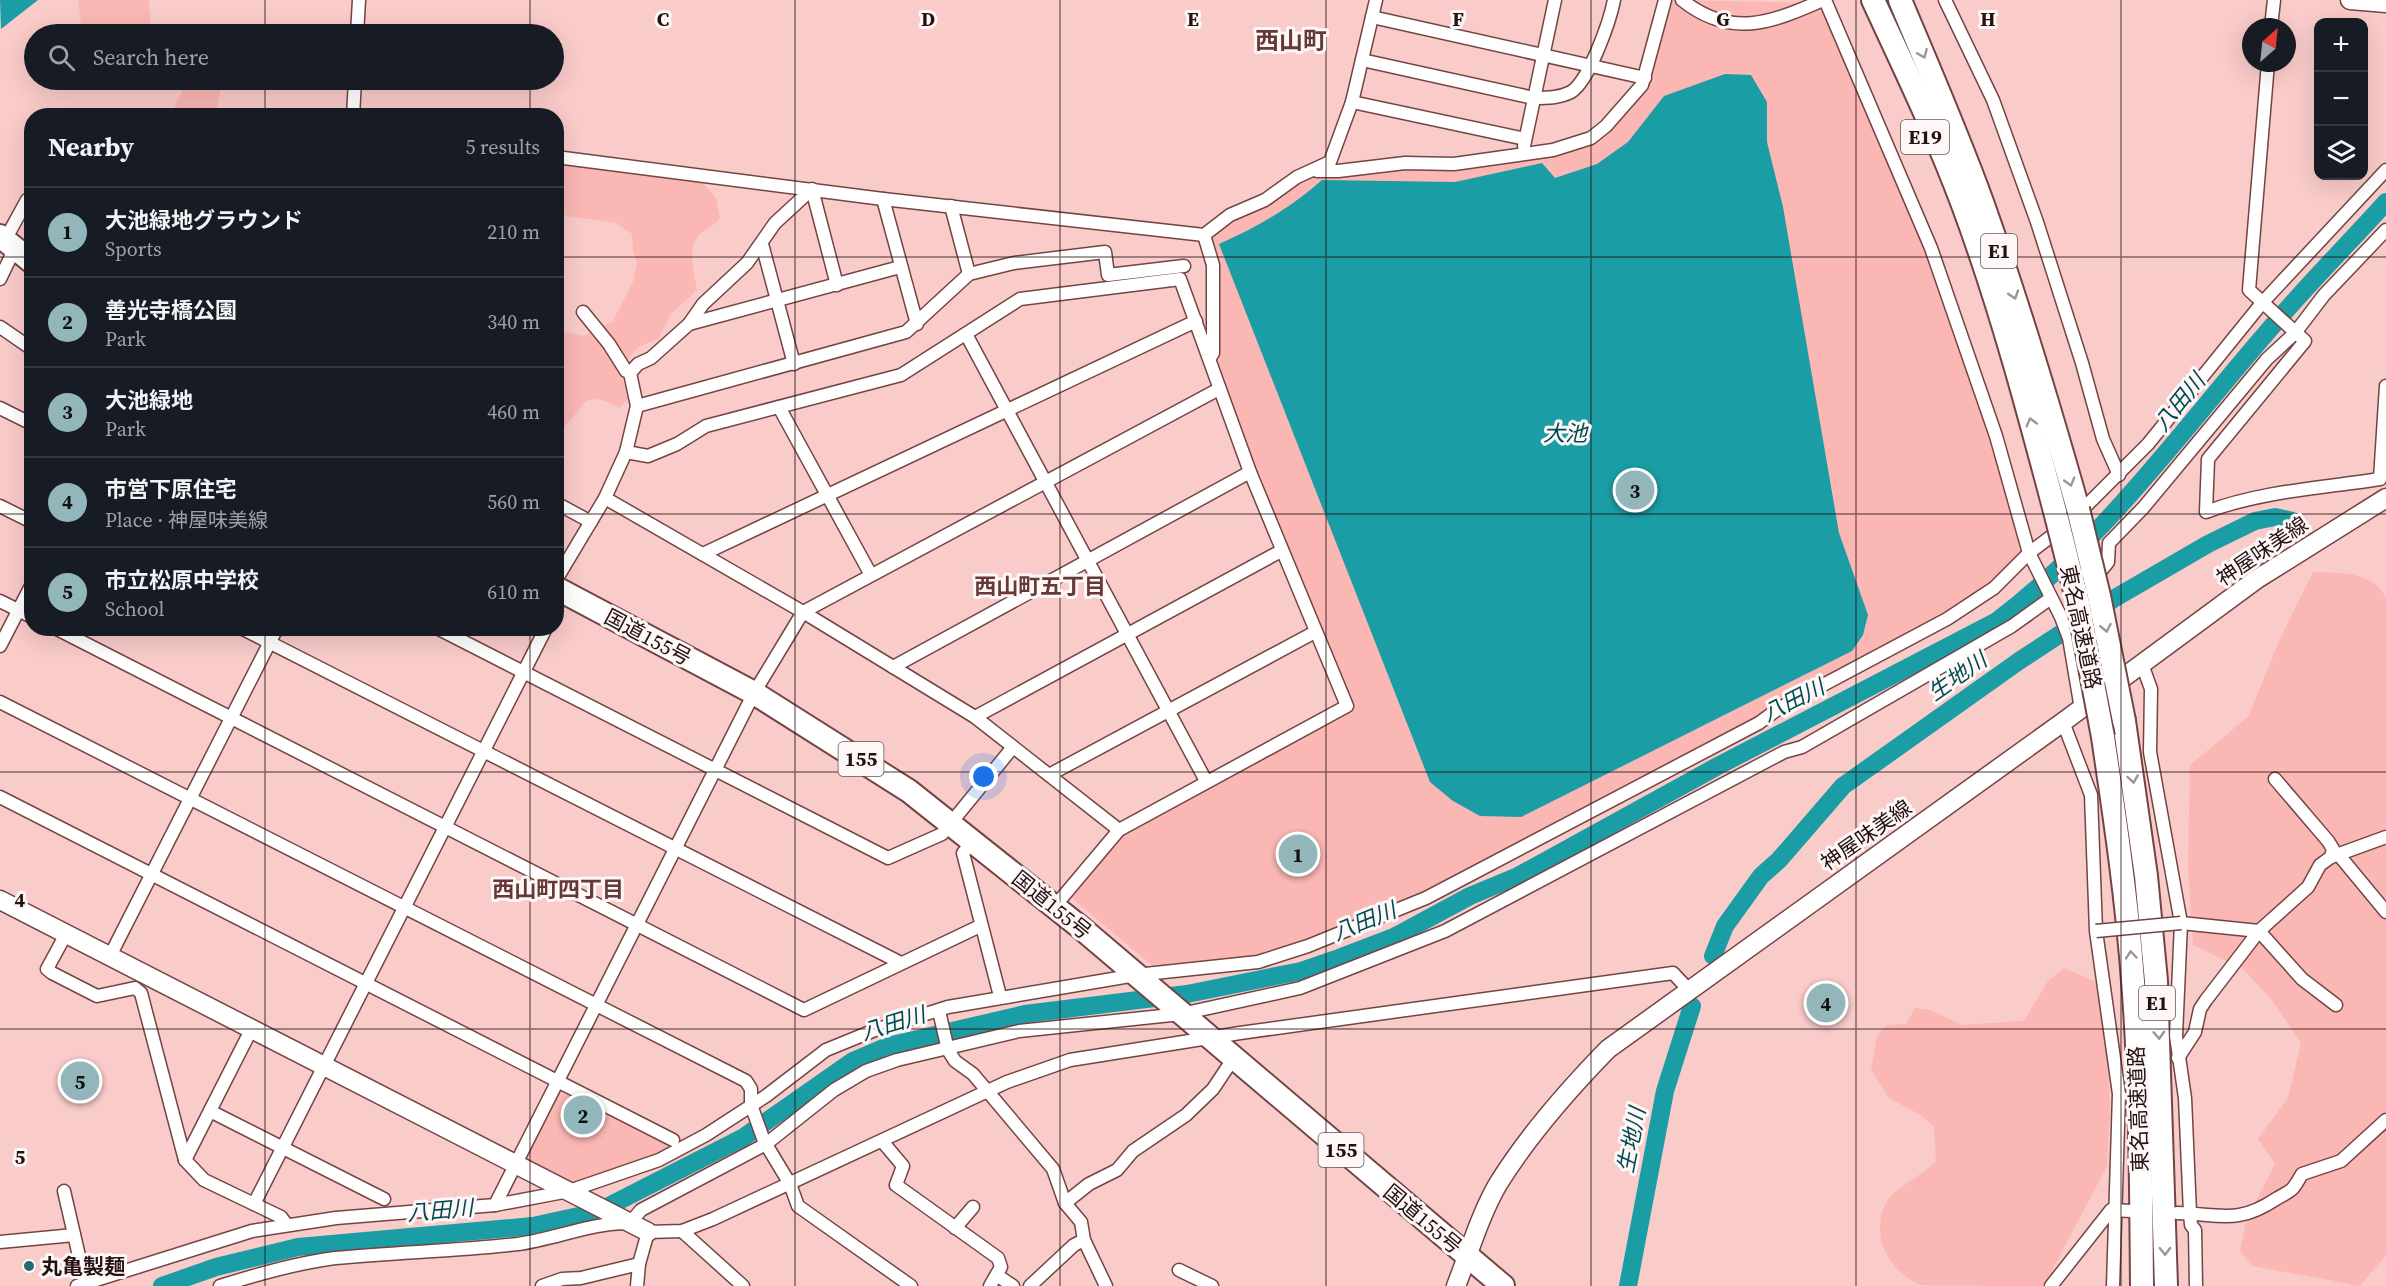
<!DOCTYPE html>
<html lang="en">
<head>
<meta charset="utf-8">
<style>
  :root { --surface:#171b24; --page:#242831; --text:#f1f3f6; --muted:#9ea1a6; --line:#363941; --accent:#93b6ba }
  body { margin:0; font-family:"Source Serif 4","Noto Sans JP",serif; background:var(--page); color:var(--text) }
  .controls { position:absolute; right:18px; top:18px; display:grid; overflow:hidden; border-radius:12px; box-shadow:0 6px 24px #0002 }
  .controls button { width:54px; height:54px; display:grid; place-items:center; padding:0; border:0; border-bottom:2px solid var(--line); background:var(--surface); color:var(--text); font:30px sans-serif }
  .compass { position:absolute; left:2242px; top:18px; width:54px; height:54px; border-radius:50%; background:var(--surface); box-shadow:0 6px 24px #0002; rotate:27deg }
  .you { position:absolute; left:984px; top:777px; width:21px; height:21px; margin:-15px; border:4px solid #fff; border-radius:50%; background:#1a73e8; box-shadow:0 0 0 9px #1a73e833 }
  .badge { display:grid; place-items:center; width:39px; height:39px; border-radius:50%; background:var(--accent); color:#111; font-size:20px; font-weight:700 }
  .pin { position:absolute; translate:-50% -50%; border:3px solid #fff; box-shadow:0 2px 6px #0006 }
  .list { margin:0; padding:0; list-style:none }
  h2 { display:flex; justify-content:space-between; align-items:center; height:78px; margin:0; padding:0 24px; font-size:26px }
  h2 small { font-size:20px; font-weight:400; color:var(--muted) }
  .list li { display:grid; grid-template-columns:39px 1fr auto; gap:18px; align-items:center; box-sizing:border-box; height:90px; padding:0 24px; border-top:2px solid var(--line) }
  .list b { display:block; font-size:22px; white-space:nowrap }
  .list p { margin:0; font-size:20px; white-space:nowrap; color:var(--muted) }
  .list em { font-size:20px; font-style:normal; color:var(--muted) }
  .icon { flex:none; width:33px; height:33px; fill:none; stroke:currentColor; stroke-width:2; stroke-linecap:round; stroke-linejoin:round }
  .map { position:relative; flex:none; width:2386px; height:1286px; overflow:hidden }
  .search { position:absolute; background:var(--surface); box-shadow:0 6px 24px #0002; left:24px; top:24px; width:540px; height:66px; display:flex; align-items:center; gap:15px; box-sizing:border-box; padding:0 21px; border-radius:33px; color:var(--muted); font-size:22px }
  .panel { position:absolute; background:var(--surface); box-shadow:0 6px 24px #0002; left:24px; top:108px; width:540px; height:528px; border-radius:24px }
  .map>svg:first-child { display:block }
  .green { fill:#fab7b4 }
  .water { fill:#1b9da5 }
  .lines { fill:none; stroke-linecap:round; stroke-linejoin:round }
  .river { stroke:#1b9da5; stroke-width:18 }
  .street-casing { stroke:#734443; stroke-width:15 }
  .secondary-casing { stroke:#734443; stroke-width:21 }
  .highway-casing { stroke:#734443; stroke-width:26 }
  .street { stroke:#fff; stroke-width:12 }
  .secondary { stroke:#fff; stroke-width:18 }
  .highway { stroke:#fff; stroke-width:22 }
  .street-bridge-casing { stroke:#734443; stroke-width:15; stroke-linecap:butt }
  .highway-bridge-casing { stroke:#734443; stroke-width:26; stroke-linecap:butt }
  .street-bridge { stroke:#fff; stroke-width:12 }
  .highway-bridge { stroke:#fff; stroke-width:22 }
  .oneway { stroke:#9d9494 }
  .grid { fill:none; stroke:#251111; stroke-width:1.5; stroke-opacity:0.55 }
  .poi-dot { fill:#216c71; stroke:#fdf7f7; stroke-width:2 }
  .labels { text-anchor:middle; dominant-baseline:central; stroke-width:6; stroke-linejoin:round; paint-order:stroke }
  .shield { fill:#fdf7f7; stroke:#665656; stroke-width:1.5 }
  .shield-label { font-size:20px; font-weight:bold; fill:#251111 }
  .street-label { font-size:21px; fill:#251111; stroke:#fdf7f7 }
  .poi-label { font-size:21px; font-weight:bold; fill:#251111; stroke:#fdf7f7; text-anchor:start }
  .water-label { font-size:22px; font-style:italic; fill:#014b50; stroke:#fdf7f7 }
  .neighbourhood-label { font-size:22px; font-weight:bold; fill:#663938; stroke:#fdf7f7 }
  .quarter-label { font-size:24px; font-weight:bold; fill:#663938; stroke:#fdf7f7 }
  .grid-label { font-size:20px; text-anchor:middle; font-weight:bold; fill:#251111; stroke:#fdf7f7; stroke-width:6; stroke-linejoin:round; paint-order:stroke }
</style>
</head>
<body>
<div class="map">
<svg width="2386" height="1286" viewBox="0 0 2386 1286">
  <rect width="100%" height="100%" fill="#f9cbc9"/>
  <!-- green -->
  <g class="green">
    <path d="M 78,0 L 149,0 L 151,32 L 149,34 L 77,34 L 81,24 Z"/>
    <path d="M 1668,0 L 1822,3 C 1898,184 1984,365 2022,559 L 1992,586 L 1890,646 L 1429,892 L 1307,943 L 1257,959 L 1159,971 L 1068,895 L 1110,845 L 1130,829 L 1352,709 L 1257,477 L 1219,374 L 1217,251 L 1210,235 L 1299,179 L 1571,150 L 1632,104 Z"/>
    <path d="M 187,80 L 222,80 L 216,115 L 171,115 Z"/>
    <path d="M 559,164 C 607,164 653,177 701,181 L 716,198 L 720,218 C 714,226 708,227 701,233 C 686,247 694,273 697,290 L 671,314 L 658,339 L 638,347 L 620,369 L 628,399 L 620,408 C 583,388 587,404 564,427 L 557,427 L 556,331 L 584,336 L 613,321 L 633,282 L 637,263 L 633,250 L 632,234 L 617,223 L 565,216 L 557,191 Z"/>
    <path d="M 2313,572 C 2340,573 2373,571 2386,598 L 2386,1255 L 2360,1286 L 2252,1266 L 2240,1251 L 2246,1221 L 2275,1164 L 2258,1139 L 2288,1098 L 2301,1043 L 2272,1000 L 2243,969 L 2193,945 L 2188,863 L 2190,765 L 2248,717 L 2280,639 Z"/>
    <path d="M 2064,968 L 2094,981 L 2103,999 L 2110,1101 L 2107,1166 L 2044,1286 C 2025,1286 1931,1286 1920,1285 C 1886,1269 1868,1232 1889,1198 C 1895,1190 1925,1173 1936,1161 L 1934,1127 L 1921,1115 L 1889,1098 L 1871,1069 L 1877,1037 L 1887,1025 L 1906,1024 L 1915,1008 L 1930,1010 L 1962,1025 L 2024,1021 L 2048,981 Z"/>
    <path d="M 561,1085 L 679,1145 L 663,1155 L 571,1185 L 527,1161 L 525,1156 Z"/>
  </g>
  <!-- water -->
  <g class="water">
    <path d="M 0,0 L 38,0 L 1,29 Z"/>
    <path d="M 1725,74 L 1751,75 L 1767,102 L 1767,142 L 1783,207 L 1839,533 L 1868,615 L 1863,635 L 1852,651 L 1521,817 L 1480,816 L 1453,801 L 1430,782 L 1219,244 C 1258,227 1290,208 1322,180 L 1455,182 L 1542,163 L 1555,178 L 1597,164 L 1628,142 L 1664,96 Z"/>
  </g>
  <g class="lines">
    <!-- river -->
    <g class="river">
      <path d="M 1713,956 L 1725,926 L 1761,876 L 1779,860 L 1843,786 L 2019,661 L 2115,598 L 2208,544 L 2255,521 L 2275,517 L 2293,521"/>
      <path d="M 162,1286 L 216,1267 L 298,1247 L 533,1226 L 597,1212 L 744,1137 L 853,1061 L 888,1046 L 1025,1014 L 1187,994 L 1301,971 L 1339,958 L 1394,937 L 1470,896 L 1518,876 L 1716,767 L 1997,621 C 2108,536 2184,427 2275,323 C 2311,281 2349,243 2386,202"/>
      <path d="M 1628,1286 L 1665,1091 L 1692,1006"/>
    </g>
    <defs>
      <g id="street">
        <path d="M 1682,0 C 1731,39 1771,23 1823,0"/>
        <path d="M 1825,0 L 1931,248 L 1996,436 L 2029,553 L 2061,617 L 2069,638 L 2081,709"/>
        <path d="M 1945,0 L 1993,100 L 2037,222 L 2082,363 L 2103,439 L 2119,475"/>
        <path d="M 1372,17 L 1645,78"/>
        <path d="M 2271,27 L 2274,0"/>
        <path d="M 357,34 L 359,0"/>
        <path d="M 1362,60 L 1534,98 C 1547,98 1559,98 1571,92 C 1589,81 1610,21 1614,0"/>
        <path d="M 2268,63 L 2249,290 L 2305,341 L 2208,459 L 2206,512 C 2261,491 2322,488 2380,479 L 2386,386"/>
        <path d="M 1352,102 L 1525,139"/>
        <path d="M 353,116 L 355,80"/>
        <path d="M 1524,146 L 1555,0"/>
        <path d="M 556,157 L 883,199 L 1204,235 L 1230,215 L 1265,200 L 1297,177 L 1330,162 L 1352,102 L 1376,0"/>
        <path d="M 1317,171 L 1338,171 L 1405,163 L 1454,164 L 1553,150 L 1591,138 L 1606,126 L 1642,85 L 1665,0"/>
        <path d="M 883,199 L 917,324"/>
        <path d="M 951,206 L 969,274"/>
        <path d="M 1204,235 L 1213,265 L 1213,353 L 1210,358"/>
        <path d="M 5,240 L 27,200 L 32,202"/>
        <path d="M 762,244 L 794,364"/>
        <path d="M 0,279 L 15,248"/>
        <path d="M 689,324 L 900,267"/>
        <path d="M 0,327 L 32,349"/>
        <path d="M 966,334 L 1206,781"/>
        <path d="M 630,373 L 638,364 L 651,358 L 689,324 L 703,304 L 747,263 L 775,223 L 812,189 L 837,285"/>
        <path d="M 637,406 L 906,332 L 969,274 L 1014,263 L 1105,252 L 1108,275 L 1184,266"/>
        <path d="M 779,407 L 871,575"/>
        <path d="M 0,408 L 32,424"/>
        <path d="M 626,452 L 648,456 L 677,444 L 706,426 L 901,375 L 1020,299 L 1180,279 L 1250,472 L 1347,706 L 1119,830 L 1055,906"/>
        <path d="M 605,498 L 803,612 L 975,717 L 1119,830"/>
        <path d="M 556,503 L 591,522"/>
        <path d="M 0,506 L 32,522"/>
        <path d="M 2077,515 L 2148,444 L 2262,303 L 2386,170"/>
        <path d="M 703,554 L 1196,321"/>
        <path d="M 2095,578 L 2108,562 L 2109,543 L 2143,508 L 2267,359 L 2295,333 L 2324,295 L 2386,230"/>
        <path d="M 556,580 L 605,498 L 626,452 L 637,406 L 630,373 L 626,371 L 609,344 L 583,312"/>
        <path d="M 0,601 L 32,617"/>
        <path d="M 556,607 L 564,592"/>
        <path d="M 55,628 L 804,1010 L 980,926"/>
        <path d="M 241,628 L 901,963"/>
        <path d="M 437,628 L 888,858 L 942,834 L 1013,747"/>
        <path d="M 0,646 L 32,584"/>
        <path d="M 2142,664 L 2151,689 L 2150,752 L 2181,923 L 2176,1036 L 2185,1098 L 2190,1213 L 2191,1225 L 2195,1230 L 2196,1286"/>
        <path d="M 893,667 L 1250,472"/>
        <path d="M 0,702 L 746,1081 L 751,1089 L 751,1105 L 764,1141 L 790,1184 L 798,1206 L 911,1286"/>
        <path d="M 975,717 L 1281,551"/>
        <path d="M 2063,722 L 2091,795 L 2096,931 L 2119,1094 L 2113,1286"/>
        <path d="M 1049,775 L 1315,632"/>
        <path d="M 2275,779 L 2328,841 L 2333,849 L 2331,857"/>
        <path d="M 0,797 L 673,1140"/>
        <path d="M 973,841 L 963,853 L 1000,996"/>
        <path d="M 2338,854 L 2386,912"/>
        <path d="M 2181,923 L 2259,931 L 2302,979 L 2336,1005"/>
        <path d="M 66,934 L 47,969 L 52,973 L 97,996 L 135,988 L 141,993 L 185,1160 L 204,1180 L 281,1217 L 287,1225"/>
        <path d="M 110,956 L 277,628"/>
        <path d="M 939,1011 L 948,1050 L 955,1061 L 973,1074 L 1053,1169 L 1065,1203 L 1081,1222 L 1084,1240 L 1106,1286"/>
        <path d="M 2178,1058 L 2195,1032 L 2200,1009 L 2206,1000 L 2259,931 L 2308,887 L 2320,865 L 2331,857 L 2386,837"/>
        <path d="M 210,1111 L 384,1199"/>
        <path d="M 882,1141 L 903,1166 L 896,1185 L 998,1258 L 1001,1267 L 990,1286"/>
        <path d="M 185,1160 L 252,1028"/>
        <path d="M 64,1191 L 85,1282"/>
        <path d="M 1065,1203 L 1089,1184 L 1117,1170 L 1133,1151 L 1186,1115 L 1213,1089 L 1233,1059"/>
        <path d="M 254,1204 L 546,628"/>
        <path d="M 495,1205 L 569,1191 L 659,1160 L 706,1135 L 766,1096 L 826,1050 L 875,1030 L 948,1007 L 1136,975 L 1258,962 L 1308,946 L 1426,898 L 1759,723 L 1778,709 L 1947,619 L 1994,588 L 2029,553 L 2061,529"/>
        <path d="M 2177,1213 C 2220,1214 2237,1225 2276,1199 C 2293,1189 2291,1193 2302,1174 L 2341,1161 L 2386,1120"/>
        <path d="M 955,1228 L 973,1207"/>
        <path d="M 682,1231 L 743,1286"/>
        <path d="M 0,1242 L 74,1235"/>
        <path d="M 1179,1270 L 1212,1286"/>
        <path d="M 998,1276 L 1013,1286"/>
        <path d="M 77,1286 L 252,1231 L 336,1218 L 495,1205 L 754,693 L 803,612 L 1219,389"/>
        <path d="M 220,1286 C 258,1274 296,1263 335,1258 C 396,1252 458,1251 518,1244 C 555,1239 594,1222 630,1223 L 641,1210 L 766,1144 L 834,1090 L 866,1071 L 897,1060 L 1019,1031 L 1181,1014 L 1300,988 L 1445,931 L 1784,752 L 1802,747 L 2012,626 L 2051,598"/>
        <path d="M 542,1286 L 562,1279 L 581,1278 L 639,1264"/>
        <path d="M 637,1286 L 639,1264 L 648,1232 L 682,1231 L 713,1219 L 1007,1082 L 1070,1060 L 1240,1033 L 1673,973 L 1688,989"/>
        <path d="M 1030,1286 L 1074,1245 L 1084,1240"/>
        <path d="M 2051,1286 L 2111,1210 L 2131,1211"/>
      </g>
      <g id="secondary">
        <path d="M 2350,0 L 2386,3"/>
        <path d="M 0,900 L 648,1232"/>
        <path d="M 1456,1286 C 1469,1253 1480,1215 1498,1184 C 1529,1134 1567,1091 1608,1049 L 2063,722 L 2257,579 L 2386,498"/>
      </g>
      <g id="highway">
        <path d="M 1873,0 C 1904,67 1937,135 1963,205 C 2001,307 2029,413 2057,519"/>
        <path d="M 1900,0 C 1928,67 1957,133 1982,202 C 2018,303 2049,406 2078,509"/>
        <path d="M 0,236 L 32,262"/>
        <path d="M 556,588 L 754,693 L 909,791 L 1080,927 L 1503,1286"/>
        <path d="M 2124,721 L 2146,876 L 2156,981 L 2166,1286"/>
        <path d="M 2103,737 C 2115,818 2127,899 2133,981 C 2141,1082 2141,1184 2142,1286"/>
      </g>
    </defs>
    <!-- street casing -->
    <use href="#street" class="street-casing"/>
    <!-- secondary casing -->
    <use href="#secondary" class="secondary-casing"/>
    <!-- highway casing -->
    <use href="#highway" class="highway-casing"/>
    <!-- street -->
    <use href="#street" class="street"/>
    <!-- secondary -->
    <use href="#secondary" class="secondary"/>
    <!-- highway -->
    <use href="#highway" class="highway"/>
    <defs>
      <path id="street-bridge" d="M 2096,931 L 2181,923"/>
      <g id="highway-bridge">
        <path d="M 2078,509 L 2099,596 L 2124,721"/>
        <path d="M 2057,519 L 2078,603 L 2103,737"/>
      </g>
    </defs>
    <!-- street-bridge casing -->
    <use href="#street-bridge" class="street-bridge-casing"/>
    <!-- highway-bridge casing -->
    <use href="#highway-bridge" class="highway-bridge-casing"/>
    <!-- street-bridge -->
    <use href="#street-bridge" class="street-bridge"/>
    <!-- highway-bridge -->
    <use href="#highway-bridge" class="highway-bridge"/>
  </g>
  <!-- one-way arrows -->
  <defs><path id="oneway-chevron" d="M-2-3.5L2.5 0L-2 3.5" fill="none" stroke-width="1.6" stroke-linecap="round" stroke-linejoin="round" transform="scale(1.5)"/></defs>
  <g class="oneway">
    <use href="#oneway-chevron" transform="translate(1923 54) rotate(67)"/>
    <use href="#oneway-chevron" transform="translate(2014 295) rotate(72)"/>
    <use href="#oneway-chevron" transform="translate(2031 422) rotate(-105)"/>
    <use href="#oneway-chevron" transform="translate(2070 482) rotate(74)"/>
    <use href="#oneway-chevron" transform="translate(2106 628) rotate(79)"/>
    <use href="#oneway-chevron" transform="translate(2133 779) rotate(82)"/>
    <use href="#oneway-chevron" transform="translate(2131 955) rotate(-95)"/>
    <use href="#oneway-chevron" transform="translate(2159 1035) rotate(87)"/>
    <use href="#oneway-chevron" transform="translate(2165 1251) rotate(89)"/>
  </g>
  <!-- grid -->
  <path class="grid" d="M 265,0 L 265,34M 530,0 L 530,34M 795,0 L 795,1286M 1060,0 L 1060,1286M 1326,0 L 1326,1286M 1591,0 L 1591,1286M 1856,0 L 1856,1286M 2121,0 L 2121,1286M 265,80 L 265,116M 530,80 L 530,116M 0,257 L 32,257M 556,257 L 2386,257M 0,514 L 32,514M 556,514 L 2386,514M 265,628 L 265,1286M 530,628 L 530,1286M 0,772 L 2386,772M 0,1029 L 2386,1029"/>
  <!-- markers -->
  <circle class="poi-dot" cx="29" cy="1266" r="6"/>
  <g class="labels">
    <!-- shield labels -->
    <g class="shield">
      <rect x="1901" y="120" width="48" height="34" rx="4.5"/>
      <rect x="1981" y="234" width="36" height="34" rx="4.5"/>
      <rect x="838.5" y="742" width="45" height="34" rx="4.5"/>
      <rect x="2139" y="986" width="36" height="34" rx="4.5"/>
      <rect x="1318.5" y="1133" width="45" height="34" rx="4.5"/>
    </g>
    <g class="shield-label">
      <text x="1925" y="137">E19</text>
      <text x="1999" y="251">E1</text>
      <text x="861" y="759">155</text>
      <text x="2157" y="1003">E1</text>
      <text x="1341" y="1150">155</text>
    </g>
    <!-- street labels -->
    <g class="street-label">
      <text transform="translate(2262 551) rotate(-34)">神屋味美線</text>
      <text transform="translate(2081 627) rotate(78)">東名高速道路</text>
      <text transform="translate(648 637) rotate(28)">国道155号</text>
      <text transform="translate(1866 835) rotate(-35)">神屋味美線</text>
      <text transform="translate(1052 905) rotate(39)">国道155号</text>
      <text transform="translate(2138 1109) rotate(-92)">東名高速道路</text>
      <text transform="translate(1423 1219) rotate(40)">国道155号</text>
    </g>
    <!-- poi labels -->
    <g class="poi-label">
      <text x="41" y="1266">丸亀製麺</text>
    </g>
    <!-- water labels -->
    <g class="water-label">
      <text transform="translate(2179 402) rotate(-51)">八田川</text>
      <text x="1565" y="433">大池</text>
      <text transform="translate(1957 676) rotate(-35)">生地川</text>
      <text transform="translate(1793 700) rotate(-27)">八田川</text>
      <text transform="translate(1364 921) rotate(-22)">八田川</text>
      <text transform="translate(893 1023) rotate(-17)">八田川</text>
      <text transform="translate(1631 1140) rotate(-79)">生地川</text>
      <text transform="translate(440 1210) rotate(-5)">八田川</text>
    </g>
    <!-- neighbourhood labels -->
    <g class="neighbourhood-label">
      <text x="1040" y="586">西山町五丁目</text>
      <text x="558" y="889">西山町四丁目</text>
    </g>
    <!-- quarter labels -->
    <g class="quarter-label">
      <text x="1291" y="40">西山町</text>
    </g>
  </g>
  <g class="grid-label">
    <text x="663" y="26">C</text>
    <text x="928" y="26">D</text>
    <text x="1193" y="26">E</text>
    <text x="1458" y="26">F</text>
    <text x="1723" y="26">G</text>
    <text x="1988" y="26">H</text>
    <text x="20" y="907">4</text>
    <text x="20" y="1164">5</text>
  </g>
</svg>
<div class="controls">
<button>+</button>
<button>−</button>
<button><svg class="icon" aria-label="layers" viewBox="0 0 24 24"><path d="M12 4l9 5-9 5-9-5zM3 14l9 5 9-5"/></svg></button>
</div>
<svg class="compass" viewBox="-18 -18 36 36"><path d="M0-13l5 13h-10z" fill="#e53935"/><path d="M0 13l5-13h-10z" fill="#9ea1a6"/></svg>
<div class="you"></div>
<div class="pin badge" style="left:1298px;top:854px">1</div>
<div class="pin badge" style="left:583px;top:1115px">2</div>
<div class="pin badge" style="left:1635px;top:490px">3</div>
<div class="pin badge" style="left:1826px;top:1003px">4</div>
<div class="pin badge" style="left:80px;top:1081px">5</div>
<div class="search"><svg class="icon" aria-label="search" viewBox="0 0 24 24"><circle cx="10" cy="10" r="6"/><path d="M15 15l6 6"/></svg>Search here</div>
<section class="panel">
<h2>Nearby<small>5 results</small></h2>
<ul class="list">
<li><span class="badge">1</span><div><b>大池緑地グラウンド</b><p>Sports</p></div><em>210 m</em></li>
<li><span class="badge">2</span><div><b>善光寺橋公園</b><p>Park</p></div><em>340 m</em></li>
<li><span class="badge">3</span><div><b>大池緑地</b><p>Park</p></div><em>460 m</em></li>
<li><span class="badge">4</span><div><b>市営下原住宅</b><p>Place · 神屋味美線</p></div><em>560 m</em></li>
<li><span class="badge">5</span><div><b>市立松原中学校</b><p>School</p></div><em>610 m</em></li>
</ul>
</section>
</div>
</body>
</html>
